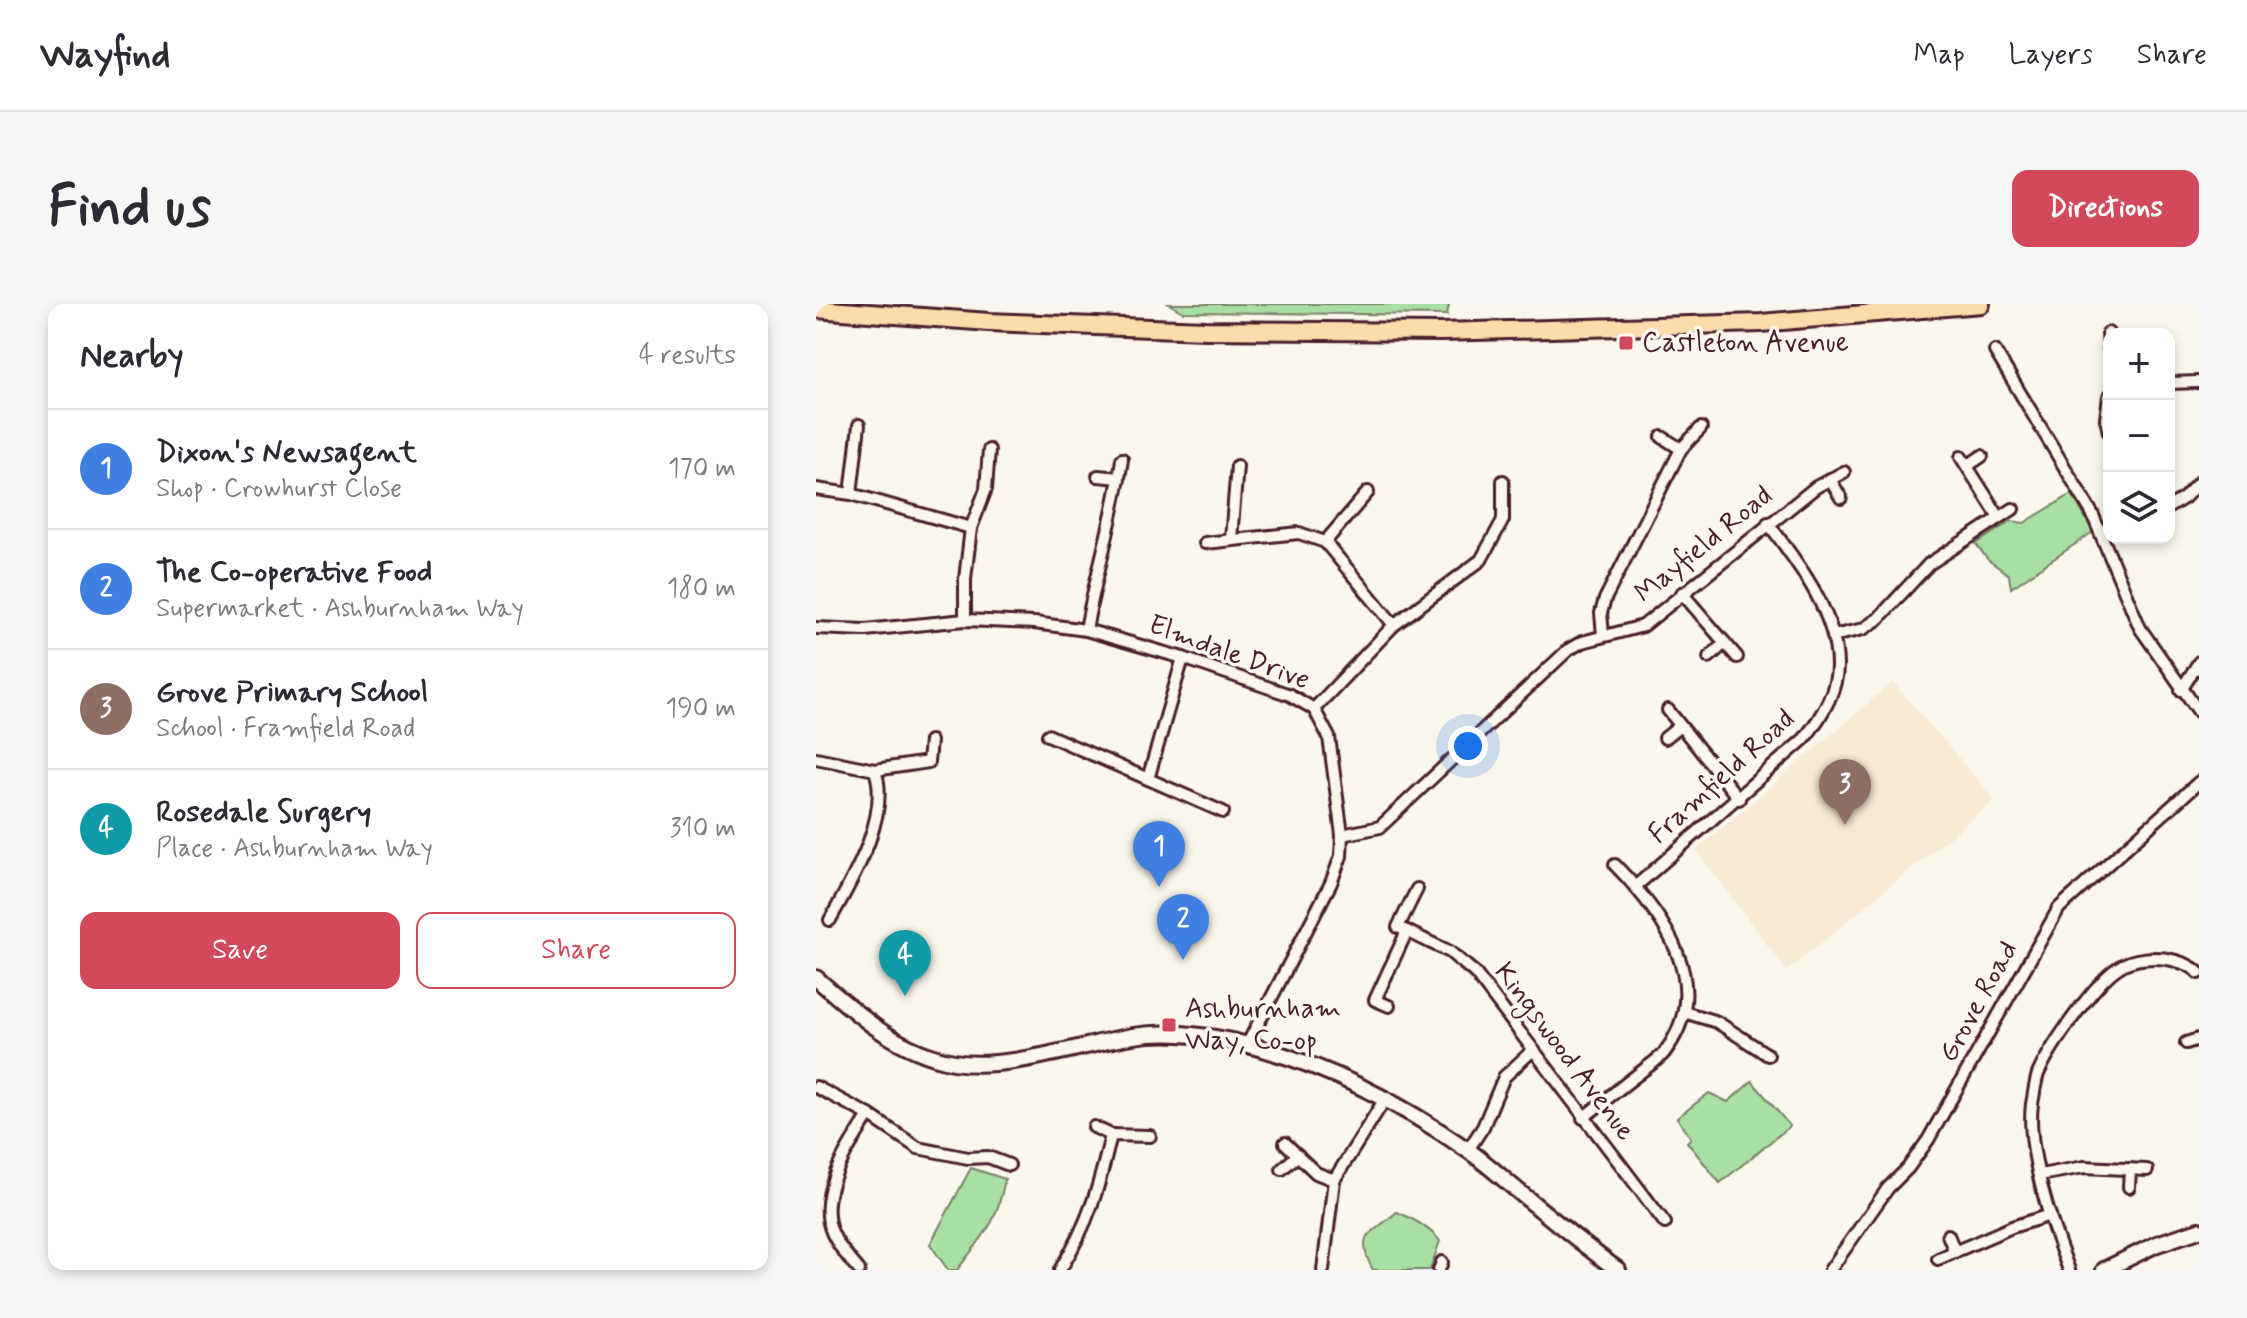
<!DOCTYPE html>
<html lang="en">
<head>
<meta charset="utf-8">
<style>
  :root { --surface:#fff; --page:#f7f7f7; --text:#2b2b33; --muted:#7c7c81; --line:#e1e1e2; --accent:#d1495b }
  body { margin:0; font-family:Mynerve,sans-serif; background:var(--page); color:var(--text) }
  .controls { position:absolute; right:24px; top:24px; display:grid; overflow:hidden; border-radius:16px; box-shadow:0 4px 12px #0003 }
  .controls button { width:72px; height:72px; display:grid; place-items:center; padding:0; border:0; border-bottom:2px solid var(--line); background:var(--surface); color:var(--text); font:40px sans-serif }
  .you { position:absolute; left:652px; top:442px; width:28px; height:28px; margin:-20px; border:6px solid #fff; border-radius:50%; background:#1a73e8; box-shadow:0 0 0 12px #1a73e833 }
  .badge { display:grid; place-items:center; width:52px; height:52px; border-radius:50%; background:var(--accent); color:#fff; font-size:26px; font-weight:700 }
  .pin { position:absolute; translate:-50% -66px; filter:drop-shadow(0 2px 4px #0008) }
  .pin::after { content:''; position:absolute; top:42px; width:28px; height:24px; background:inherit; clip-path:polygon(0 0,100% 0,50% 100%) }
  .list { margin:0; padding:0; list-style:none }
  h2 { display:flex; justify-content:space-between; align-items:center; height:104px; margin:0; padding:0 32px; font-size:34px }
  h2 small { font-size:26px; font-weight:400; color:var(--muted) }
  .list li { display:grid; grid-template-columns:52px 1fr auto; gap:24px; align-items:center; box-sizing:border-box; height:120px; padding:0 32px; border-top:2px solid var(--line) }
  .list b { display:block; font-size:30px; white-space:nowrap }
  .list p { margin:0; font-size:26px; white-space:nowrap; color:var(--muted) }
  .list em { font-size:26px; font-style:normal; color:var(--muted) }
  .actions { display:flex; gap:16px; padding:24px 32px }
  .actions a { flex:1; padding:18px 0; border:2px solid var(--accent); border-radius:16px; text-align:center; font-size:28px; color:var(--accent) }
  .actions .main { background:var(--accent); color:#fff }
  .icon { flex:none; width:44px; height:44px; fill:none; stroke:currentColor; stroke-width:2; stroke-linecap:round; stroke-linejoin:round }
  .map { position:relative; flex:none; width:1383px; height:966px; overflow:hidden; border-radius:16px }
  header { display:flex; align-items:center; gap:48px; box-sizing:border-box; height:112px; padding:0 40px; background:var(--surface); border-bottom:2px solid var(--line) }
  header strong { font-size:38px }
  nav { display:flex; gap:44px; margin-inline-start:auto; font-size:28px }
  .intro { display:flex; align-items:center; justify-content:space-between; box-sizing:border-box; height:192px; padding:0 48px }
  h1 { margin:0; font-size:56px }
  .button { padding:20px 36px; border-radius:16px; background:var(--accent); color:#fff; font-size:28px; font-weight:700 }
  main { display:flex; gap:48px; padding:0 48px }
  aside { flex:1; background:var(--surface); border-radius:16px; box-shadow:0 4px 12px #0003 }
  .map>svg:first-child { display:block }
  .built { fill:#f7ebd5 }
  .green { fill:#a8e0a4; stroke:#798068; stroke-width:2 }
  .lines { fill:none; stroke-linecap:round; stroke-linejoin:round }
  .street-casing { stroke:#4a1f2b; stroke-width:16 }
  .secondary-casing { stroke:#4a1f2b; stroke-width:20 }
  .primary-casing { stroke:#4a1f2b; stroke-width:22 }
  .street { stroke:#fbf7ec; stroke-width:10 }
  .secondary { stroke:#fbf7ec; stroke-width:14 }
  .primary { stroke:#fddcac; stroke-width:16 }
  .poi-dot { fill:#d1495b; stroke:#fbf7ec; stroke-width:3 }
  .labels { text-anchor:middle; dominant-baseline:central; stroke-width:7; stroke-linejoin:round; paint-order:stroke }
  .poi-label { font-size:28px; fill:#4a1f2b; stroke:#fbf7ec; text-anchor:start }
  .street-label { font-size:28px; fill:#4a1f2b; stroke:#fbf7ec }
</style>
</head>
<body>
<header>
<strong>Wayfind</strong>
<nav><a>Map</a><a>Layers</a><a>Share</a></nav>
</header>
<div class="intro"><h1>Find us</h1><a class="button">Directions</a></div>
<main>
<aside>
<h2>Nearby<small>4 results</small></h2>
<ul class="list">
<li><span class="badge" style="background:#3f7fe0">1</span><div><b>Dixon's Newsagent</b><p>Shop · Crowhurst Close</p></div><em>170 m</em></li>
<li><span class="badge" style="background:#3f7fe0">2</span><div><b>The Co-operative Food</b><p>Supermarket · Ashburnham Way</p></div><em>180 m</em></li>
<li><span class="badge" style="background:#8d6e63">3</span><div><b>Grove Primary School</b><p>School · Framfield Road</p></div><em>190 m</em></li>
<li><span class="badge" style="background:#0f9aa8">4</span><div><b>Rosedale Surgery</b><p>Place · Ashburnham Way</p></div><em>310 m</em></li>
</ul>
<div class="actions"><a class="main">Save</a><a>Share</a></div>
</aside>
<div class="map">
<svg width="1383" height="966" viewBox="0 0 1383 966">
  <rect width="100%" height="100%" fill="#fbf7ec"/>
  <filter id="ink" filterUnits="userSpaceOnUse"><feTurbulence type="fractalNoise" baseFrequency=".0125" numOctaves="2"/><feDisplacementMap in="SourceGraphic" scale="16" xChannelSelector="R" yChannelSelector="G"/><feConvolveMatrix kernelMatrix="1 2 1 2 8 2 1 2 1" color-interpolation-filters="sRGB"/></filter>
  <g filter="url(#ink)">
    <!-- built -->
    <path class="built" d="M 1077,378 L 1179,496 L 971,667 L 880,546 Z"/>
    <!-- green -->
    <g class="green">
      <path d="M 353,0 L 633,0 L 631,11 L 367,8 Z"/>
      <path d="M 1256,190 L 1277,228 L 1195,284 L 1193,271 L 1172,256 L 1160,240 L 1195,217 L 1208,219 Z"/>
      <path d="M 936,777 L 974,822 L 904,879 L 871,838 L 875,834 L 861,814 L 893,789 L 912,798 Z"/>
      <path d="M 155,864 L 189,875 C 180,922 169,929 141,966 L 132,966 L 114,940 Z"/>
      <path d="M 581,908 C 598,915 613,923 624,937 L 614,966 L 557,966 C 552,957 546,942 551,932 Z"/>
    </g>
    <g class="lines">
      <defs>
        <g id="street">
          <path d="M 1292,29 L 1293,44"/>
          <path d="M 1179,47 L 1276,209 L 1324,324 L 1383,408"/>
          <path d="M 1353,79 L 1383,78"/>
          <path d="M 1293,92 L 1290,115 L 1293,128"/>
          <path d="M 846,133 L 865,145"/>
          <path d="M 1145,153 L 1183,213"/>
          <path d="M 1151,162 L 1166,152"/>
          <path d="M 282,172 L 303,174"/>
          <path d="M 1014,175 L 1025,194"/>
          <path d="M 0,185 L 35,190 L 155,224"/>
          <path d="M 35,190 L 43,121"/>
          <path d="M 1353,203 L 1368,194 L 1383,178"/>
          <path d="M 415,235 L 421,162"/>
          <path d="M 509,238 L 552,188"/>
          <path d="M 389,239 L 483,229 L 509,238 L 578,321"/>
          <path d="M 866,289 L 921,353"/>
          <path d="M 149,316 L 149,275 L 155,224 L 170,185 L 173,146"/>
          <path d="M 0,324 L 49,326 L 149,316 L 218,319 L 270,326 L 367,354 L 474,391 L 498,405 L 513,433 L 526,531 L 525,552 L 515,579 L 431,741"/>
          <path d="M 270,326 C 280,268 298,214 306,155"/>
          <path d="M 787,331 L 785,309 L 789,295 L 865,145 L 885,124"/>
          <path d="M 1017,332 L 1047,325 L 1062,315 L 1113,260 L 1197,205"/>
          <path d="M 893,353 L 909,339"/>
          <path d="M 1365,386 L 1383,358"/>
          <path d="M 498,405 L 578,321 L 665,256 L 687,216 L 687,177"/>
          <path d="M 852,406 L 923,495"/>
          <path d="M 232,431 L 407,508"/>
          <path d="M 849,434 L 864,422"/>
          <path d="M 0,454 L 59,466 C 75,512 36,576 14,616"/>
          <path d="M 59,466 L 112,458 L 114,437"/>
          <path d="M 332,475 L 367,354"/>
          <path d="M 526,531 L 564,523 L 752,346 L 766,338 L 827,322 L 1000,183 L 1028,168"/>
          <path d="M 820,582 L 988,435 C 1004,415 1021,389 1021,362 C 1021,309 982,259 952,219"/>
          <path d="M 601,585 L 582,623 L 634,648 L 659,669 L 849,919"/>
          <path d="M 573,702 L 559,696 L 591,627"/>
          <path d="M 868,708 L 901,718 L 952,751"/>
          <path d="M 1370,739 L 1383,735"/>
          <path d="M 0,783 L 53,811 L 102,844 L 152,854 L 172,853 L 193,861"/>
          <path d="M 767,814 C 786,799 805,783 825,768 C 832,762 842,756 848,749 C 900,682 847,610 799,561"/>
          <path d="M 278,823 L 295,831"/>
          <path d="M 469,839 L 500,869 L 518,876"/>
          <path d="M 652,846 L 667,823 L 688,773 L 717,746"/>
          <path d="M 466,865 L 482,851"/>
          <path d="M 1224,871 L 1268,863 L 1331,866"/>
          <path d="M 1313,883 L 1314,865"/>
          <path d="M 1132,931 L 1139,948"/>
          <path d="M 1122,955 L 1196,923 L 1234,911"/>
          <path d="M 43,966 C 31,952 17,937 13,919 C 5,880 34,842 53,811"/>
          <path d="M 244,966 C 273,919 283,883 295,831 L 334,832"/>
          <path d="M 507,966 L 518,876 L 569,795"/>
          <path d="M 623,966 L 626,958"/>
          <path d="M 1014,966 L 1072,884 L 1092,864 L 1112,836 L 1243,604 L 1383,478"/>
          <path d="M 1253,966 C 1236,923 1210,846 1216,800 C 1218,790 1219,779 1222,770 C 1234,743 1279,678 1303,663 C 1316,654 1341,652 1356,656 C 1367,659 1375,661 1383,669"/>
        </g>
        <g id="secondary">
          <path d="M 0,674 C 42,711 80,747 138,758 C 190,767 264,741 317,732 C 354,726 396,732 432,741 C 510,761 584,799 650,845 C 668,857 685,873 702,887 C 735,914 767,941 802,966"/>
          <path d="M 1288,966 L 1341,940 L 1383,926"/>
        </g>
        <path id="primary" d="M 0,5 L 173,18 L 390,26 L 625,28 L 945,19 L 1165,0"/>
      </defs>
      <!-- street casing -->
      <use href="#street" class="street-casing"/>
      <!-- secondary casing -->
      <use href="#secondary" class="secondary-casing"/>
      <!-- primary casing -->
      <use href="#primary" class="primary-casing"/>
      <!-- street -->
      <use href="#street" class="street"/>
      <!-- secondary -->
      <use href="#secondary" class="secondary"/>
      <!-- primary -->
      <use href="#primary" class="primary"/>
    </g>
  </g>
  <!-- markers -->
  <g class="poi-dot">
    <rect x="802" y="31" width="16" height="16" rx="4"/>
    <rect x="345" y="713" width="16" height="16" rx="4"/>
  </g>
  <g class="labels">
    <!-- poi labels -->
    <g class="poi-label">
      <text x="826" y="39">Castleton Avenue</text>
      <text x="369" y="705">Ashburnham<tspan x="369" dy="32">Way, Co-op</tspan></text>
    </g>
    <!-- street labels -->
    <g class="street-label">
      <text transform="translate(888 241) rotate(-39)">Mayfield Road</text>
      <text transform="translate(413 349) rotate(20)">Elmdale Drive</text>
      <text transform="translate(906 473) rotate(-42)">Framfield Road</text>
      <text transform="translate(1163 698) rotate(-61)">Grove Road</text>
      <text transform="translate(748 748) rotate(53)">Kingswood Avenue</text>
    </g>
  </g>
</svg>
<div class="controls">
<button>+</button>
<button>−</button>
<button><svg class="icon" aria-label="layers" viewBox="0 0 24 24"><path d="M12 4l9 5-9 5-9-5zM3 14l9 5 9-5"/></svg></button>
</div>
<div class="you"></div>
<div class="pin badge" style="left:343px;top:583px;background:#3f7fe0">1</div>
<div class="pin badge" style="left:367px;top:656px;background:#3f7fe0">2</div>
<div class="pin badge" style="left:1029px;top:521px;background:#8d6e63">3</div>
<div class="pin badge" style="left:89px;top:692px;background:#0f9aa8">4</div>
</div>
</main>
</body>
</html>
